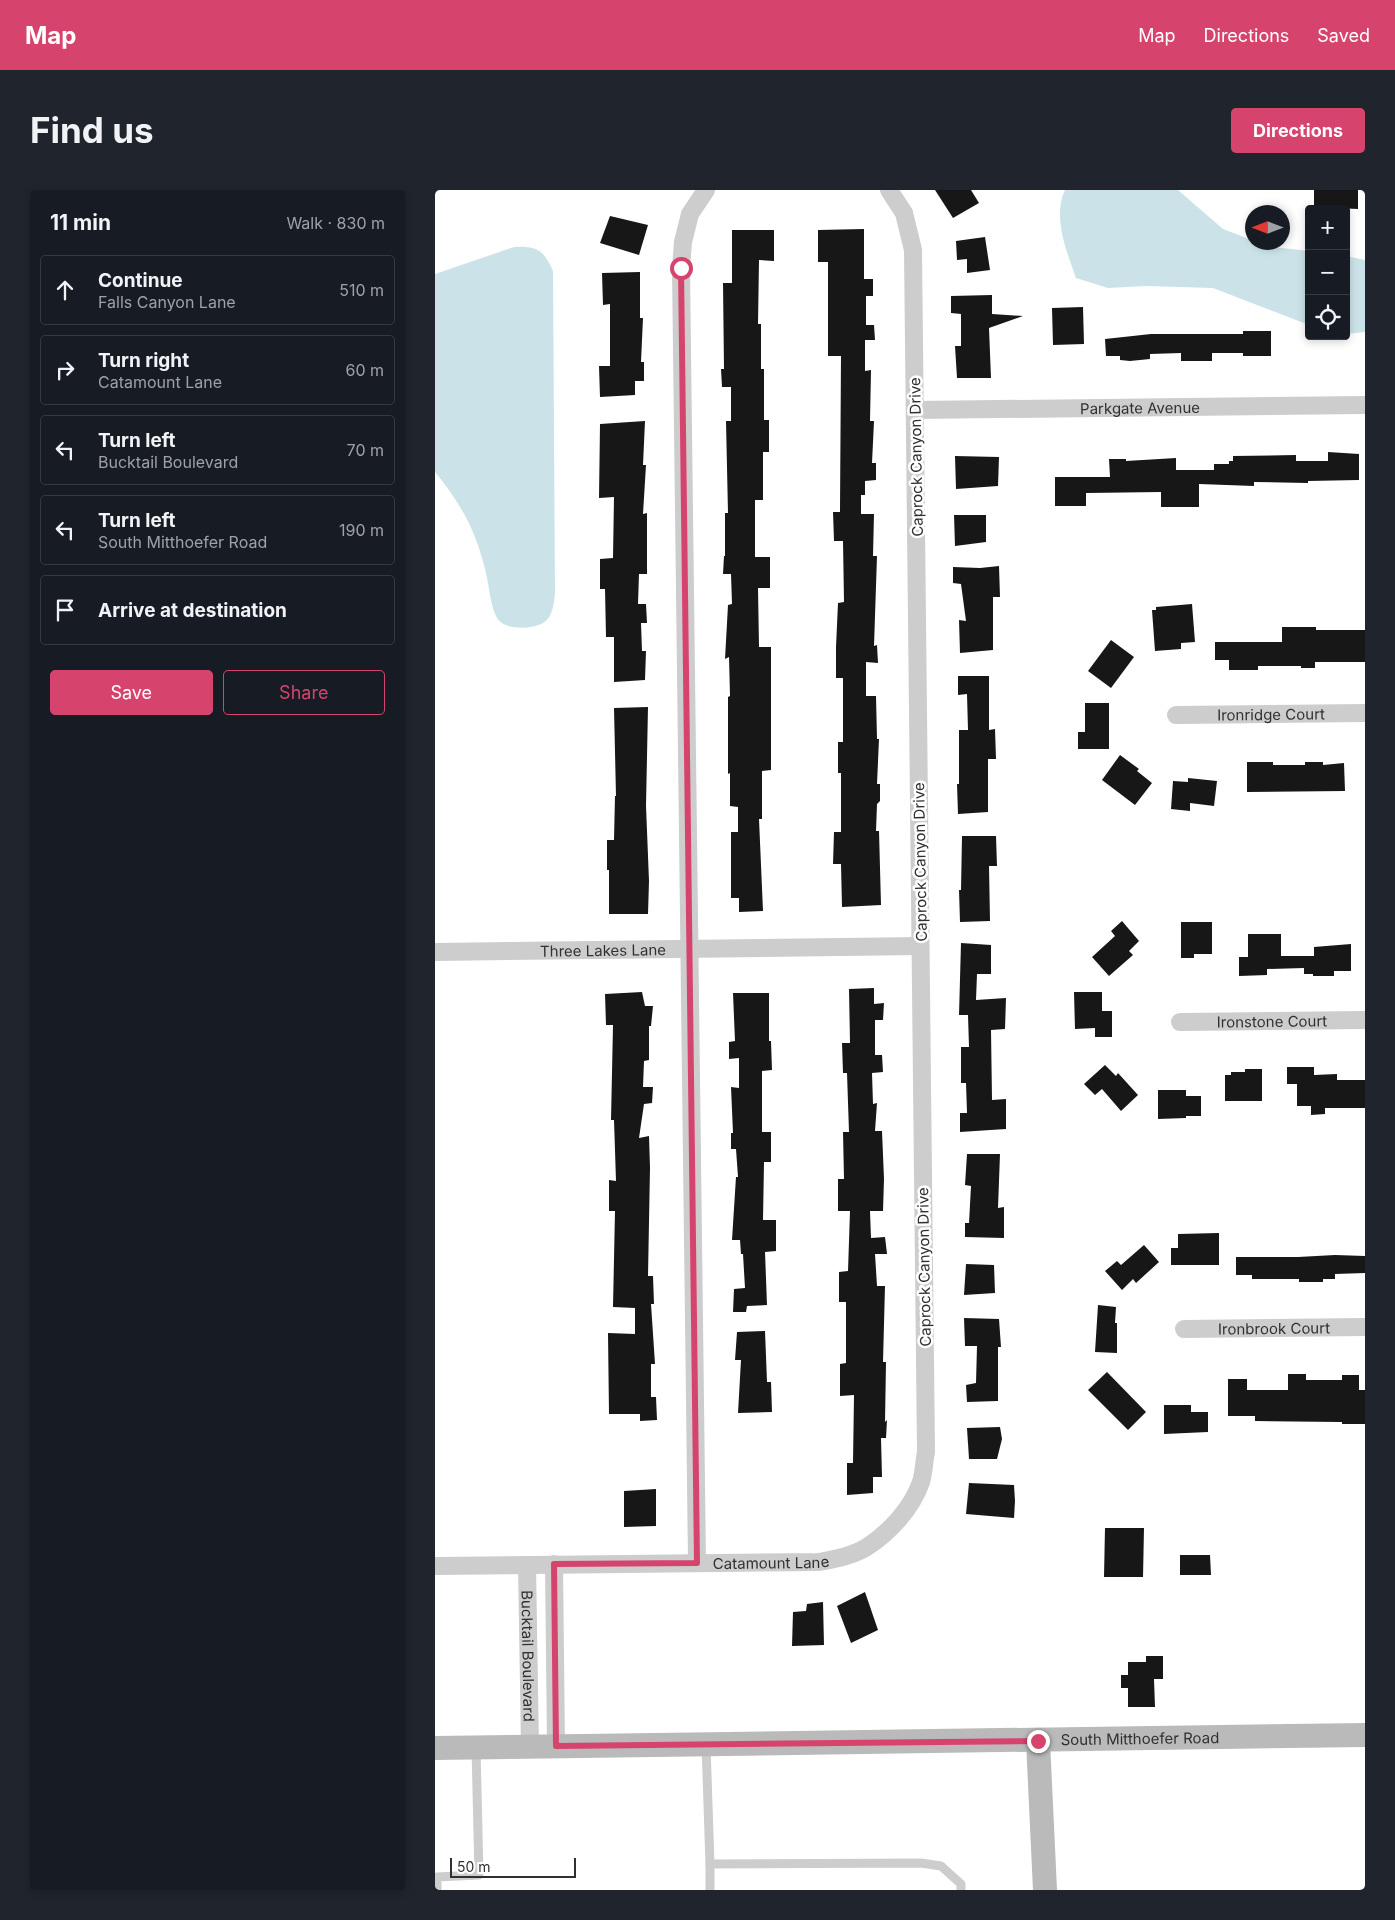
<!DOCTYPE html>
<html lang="en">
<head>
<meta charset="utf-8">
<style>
  :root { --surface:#171b24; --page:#20242c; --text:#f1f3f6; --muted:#9ea1a6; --line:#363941; --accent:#d6446e }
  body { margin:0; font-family:Inter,sans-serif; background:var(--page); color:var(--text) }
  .controls { position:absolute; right:15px; top:15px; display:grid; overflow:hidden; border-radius:5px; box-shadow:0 2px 8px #0003 }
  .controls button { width:45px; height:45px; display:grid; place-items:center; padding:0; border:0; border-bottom:1px solid var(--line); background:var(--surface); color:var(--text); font:25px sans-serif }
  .compass { position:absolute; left:810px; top:15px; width:45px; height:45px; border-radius:50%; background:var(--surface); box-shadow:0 2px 8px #0003; rotate:270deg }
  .scale { position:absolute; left:15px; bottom:12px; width:126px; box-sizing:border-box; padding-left:5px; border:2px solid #303030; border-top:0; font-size:14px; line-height:18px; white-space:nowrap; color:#303030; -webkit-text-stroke:4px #fff; paint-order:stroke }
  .stop { position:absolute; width:15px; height:15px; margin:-11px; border:4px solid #d6446e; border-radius:50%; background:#fff }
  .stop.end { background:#d6446e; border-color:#fff; box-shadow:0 1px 5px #0008 }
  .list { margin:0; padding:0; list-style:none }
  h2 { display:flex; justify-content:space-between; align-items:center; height:65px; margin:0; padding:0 20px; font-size:21px }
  h2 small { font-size:16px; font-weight:400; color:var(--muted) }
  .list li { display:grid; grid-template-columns:32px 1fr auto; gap:15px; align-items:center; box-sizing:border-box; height:70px; margin:0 10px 10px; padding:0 10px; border:1px solid var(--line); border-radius:5px }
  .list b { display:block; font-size:19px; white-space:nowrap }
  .list p { margin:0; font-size:16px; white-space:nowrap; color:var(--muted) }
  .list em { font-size:16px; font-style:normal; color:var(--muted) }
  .actions { display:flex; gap:10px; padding:15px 20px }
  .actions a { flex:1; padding:11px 0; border:1px solid var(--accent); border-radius:5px; text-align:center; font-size:18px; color:var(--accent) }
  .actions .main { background:var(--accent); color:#fff }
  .icon { flex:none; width:28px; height:28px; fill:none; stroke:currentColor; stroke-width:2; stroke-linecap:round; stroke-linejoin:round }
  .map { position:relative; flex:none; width:930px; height:1700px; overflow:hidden; border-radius:5px }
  header { display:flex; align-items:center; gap:30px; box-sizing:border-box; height:70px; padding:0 25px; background:var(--accent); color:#fff }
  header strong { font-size:24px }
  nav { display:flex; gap:28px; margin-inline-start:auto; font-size:18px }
  .intro { display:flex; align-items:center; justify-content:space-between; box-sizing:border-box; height:120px; padding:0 30px }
  h1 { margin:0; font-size:35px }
  .button { padding:12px 22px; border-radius:5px; background:var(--accent); color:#fff; font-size:18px; font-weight:700 }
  main { display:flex; gap:30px; padding:0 30px }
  aside { flex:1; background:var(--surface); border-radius:5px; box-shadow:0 2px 8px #0003 }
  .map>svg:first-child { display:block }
  .water { fill:#cbe3e8 }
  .building { fill:#171717 }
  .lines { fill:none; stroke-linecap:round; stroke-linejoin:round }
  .lane { stroke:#cdcdcd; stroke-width:9 }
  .street { stroke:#cdcdcd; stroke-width:18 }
  .secondary { stroke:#bababa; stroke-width:24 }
  .route { stroke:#d6446e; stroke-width:6 }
  .labels { text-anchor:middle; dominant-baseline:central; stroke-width:5; stroke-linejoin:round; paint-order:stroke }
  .street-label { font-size:15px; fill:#303030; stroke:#fff }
</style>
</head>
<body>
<header>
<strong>Map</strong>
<nav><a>Map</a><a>Directions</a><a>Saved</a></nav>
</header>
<div class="intro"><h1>Find us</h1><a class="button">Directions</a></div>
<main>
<aside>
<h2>11 min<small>Walk · 830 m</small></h2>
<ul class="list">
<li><svg class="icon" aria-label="ahead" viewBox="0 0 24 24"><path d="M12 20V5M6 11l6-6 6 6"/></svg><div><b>Continue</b><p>Falls Canyon Lane</p></div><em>510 m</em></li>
<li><svg class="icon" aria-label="right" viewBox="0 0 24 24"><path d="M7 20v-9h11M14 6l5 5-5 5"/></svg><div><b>Turn right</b><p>Catamount Lane</p></div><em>60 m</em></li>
<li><svg class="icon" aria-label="left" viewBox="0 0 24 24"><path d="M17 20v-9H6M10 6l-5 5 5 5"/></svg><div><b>Turn left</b><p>Bucktail Boulevard</p></div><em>70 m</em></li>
<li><svg class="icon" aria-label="left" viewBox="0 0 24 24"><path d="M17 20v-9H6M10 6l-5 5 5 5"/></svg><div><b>Turn left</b><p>South Mitthoefer Road</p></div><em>190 m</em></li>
<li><svg class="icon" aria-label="arrive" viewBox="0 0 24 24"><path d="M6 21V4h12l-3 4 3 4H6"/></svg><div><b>Arrive at destination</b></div></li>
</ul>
<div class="actions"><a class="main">Save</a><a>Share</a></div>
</aside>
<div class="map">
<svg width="930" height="1700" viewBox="0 0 930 1700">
  <rect width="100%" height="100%" fill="#fff"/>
  <!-- water -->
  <g class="water">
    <path d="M 630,0 L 743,0 L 788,39 L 817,50 L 818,52 L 826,53 L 839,57 L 874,61 L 874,135 L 778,98 L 711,96 L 673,98 L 641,88 C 632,62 617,27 630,0 Z"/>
    <path d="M 79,57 C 102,56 109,60 118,81 L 120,403 C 119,413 118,427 108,433 C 96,440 69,440 62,428 C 55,416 54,393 50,379 C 40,339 26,314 0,282 L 0,84 Z"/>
    <path d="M 911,66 L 930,70 L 930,142 L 911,144 Z"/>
  </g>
  <!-- building -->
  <g class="building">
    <path d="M 500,0 L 536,0 L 544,13 L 518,28 Z"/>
    <path d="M 879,0 L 923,0 L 923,19 L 879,17 Z"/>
    <path d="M 175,26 L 213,35 L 204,65 L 165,53 Z"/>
    <path d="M 429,39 L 429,89 L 438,89 L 438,106 L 431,106 L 431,135 L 439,135 L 440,150 L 430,150 L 430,181 L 436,180 L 435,231 L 439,231 L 437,273 L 441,273 L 441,290 L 430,291 L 430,305 L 426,305 L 426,324 L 439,324 L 438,366 L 442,366 L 439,456 L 442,455 L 443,473 L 431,472 L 431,506 L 441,506 L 442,549 L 444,549 L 442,594 L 445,594 L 445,611 L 442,614 L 441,641 L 444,641 L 446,715 L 407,717 L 406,674 L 398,674 L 399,642 L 406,642 L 406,583 L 403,583 L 403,552 L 408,552 L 408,488 L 401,488 L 401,457 L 403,413 L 409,412 L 408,351 L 399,351 L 398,322 L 405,322 L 406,166 L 393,166 L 393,72 L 383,72 L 383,40 Z"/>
    <path d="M 297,40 L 339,40 L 339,71 L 324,70 L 323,134 L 326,134 L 326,179 L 329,179 L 329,230 L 334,230 L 334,262 L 328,262 L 328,310 L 320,310 L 320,367 L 335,367 L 335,398 L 323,398 L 324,457 L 336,457 L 336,580 L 327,581 L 327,629 L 324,629 L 328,721 L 304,722 L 304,708 L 296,708 L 296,642 L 303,642 L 303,617 L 295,616 L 295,583 L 293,584 L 293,507 L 295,506 L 294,467 L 290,469 L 293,415 L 297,414 L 296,384 L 288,384 L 289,366 L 290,366 L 290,323 L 293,323 L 291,231 L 296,231 L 296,197 L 287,197 L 286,179 L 289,179 L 288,93 L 297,93 Z"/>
    <path d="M 550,47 L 555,80 L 532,83 L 532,69 L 522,70 L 521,51 Z"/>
    <path d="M 205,82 L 205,128 L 208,128 L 206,172 L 209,172 L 209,191 L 200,191 L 200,205 L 165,207 L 164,176 L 175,176 L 175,114 L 168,115 L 167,83 Z"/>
    <path d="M 557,105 L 557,124 L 588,126 L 554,138 L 556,188 L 522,188 L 520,156 L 526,156 L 526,124 L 516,123 L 516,106 Z"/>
    <path d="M 648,117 L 649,154 L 618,155 L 617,118 Z"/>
    <path d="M 808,141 L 836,141 L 836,166 L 808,166 L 808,163 L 777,163 L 777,171 L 746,171 L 746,163 L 715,164 L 715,169 L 695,171 L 685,170 L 685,166 L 671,166 L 670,149 L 716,144 L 808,144 Z"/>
    <path d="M 210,231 L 208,275 L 211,275 L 208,324 L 212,323 L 212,384 L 204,384 L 203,414 L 211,414 L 212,433 L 206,433 L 207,461 L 211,461 L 210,490 L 179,492 L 179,447 L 171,447 L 170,399 L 165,399 L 165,369 L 178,368 L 179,307 L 164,308 L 165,234 Z"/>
    <path d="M 893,262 L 924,264 L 924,290 L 873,291 L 873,293 L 819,292 L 819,296 L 764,294 L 764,317 L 726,317 L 726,302 L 651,303 L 651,316 L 620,316 L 620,287 L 675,287 L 674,269 L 691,269 L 691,271 L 741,268 L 741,280 L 779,280 L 779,274 L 794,274 L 794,271 L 798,271 L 798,266 L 861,265 L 861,271 L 893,271 Z"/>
    <path d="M 520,266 L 564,267 L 563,296 L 521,299 Z"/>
    <path d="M 519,325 L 551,325 L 551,352 L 520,356 Z"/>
    <path d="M 564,376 L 565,407 L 558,407 L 558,460 L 525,463 L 524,430 L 531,431 L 526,394 L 518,393 L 518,377 L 545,378 Z"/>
    <path d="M 757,414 L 760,452 L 746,453 L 746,459 L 720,461 L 717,420 L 721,420 L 721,417 Z"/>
    <path d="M 847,437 L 881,437 L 881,440 L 930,440 L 930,472 L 880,472 L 880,478 L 866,478 L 866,476 L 823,476 L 823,480 L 794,480 L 794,470 L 780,470 L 780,452 L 847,452 Z"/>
    <path d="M 676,450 L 699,467 L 676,498 L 653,481 Z"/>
    <path d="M 523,486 L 554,486 L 554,540 L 560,539 L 561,569 L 553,569 L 553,622 L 523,624 L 522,594 L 524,594 L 524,540 L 533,540 L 532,504 L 523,505 Z"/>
    <path d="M 650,513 L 674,513 L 674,559 L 643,559 L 643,542 L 650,542 Z"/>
    <path d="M 213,517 L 211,616 L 214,691 L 213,724 L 174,724 L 174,680 L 172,680 L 172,650 L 179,650 L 180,606 L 181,606 L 179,518 Z"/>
    <path d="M 685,565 L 704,579 L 702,581 L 717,593 L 700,615 L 667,590 Z"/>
    <path d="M 812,572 L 838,572 L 838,575 L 870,575 L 870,572 L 888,572 L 888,575 L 909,573 L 910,601 L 812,602 Z"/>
    <path d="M 753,588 L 782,591 L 779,616 L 755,613 L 755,621 L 736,619 L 738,591 L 753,592 Z"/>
    <path d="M 527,646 L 561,646 L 562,676 L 554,676 L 555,731 L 525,732 L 524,700 L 526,700 Z"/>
    <path d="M 687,731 L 704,751 L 694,761 L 698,765 L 674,786 L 657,767 L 680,746 L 676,741 Z"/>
    <path d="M 746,732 L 777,732 L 777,764 L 759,764 L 759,768 L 746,768 Z"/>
    <path d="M 813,744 L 846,744 L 846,766 L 879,766 L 879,757 L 916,754 L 916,781 L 899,781 L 899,786 L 878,786 L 878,784 L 869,784 L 869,778 L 832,779 L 832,785 L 804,786 L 804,767 L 813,767 Z"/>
    <path d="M 526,753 L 556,755 L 556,784 L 542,784 L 541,810 L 571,808 L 570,839 L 556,840 L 557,910 L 571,909 L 571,939 L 525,942 L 525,923 L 532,923 L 531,893 L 526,893 L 526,857 L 534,857 L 533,825 L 524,825 Z"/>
    <path d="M 439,798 L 439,814 L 449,813 L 448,830 L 440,830 L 440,865 L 447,865 L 448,882 L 437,883 L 438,914 L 442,913 L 440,941 L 447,941 L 449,989 L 448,1021 L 435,1021 L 436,1048 L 450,1047 L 452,1064 L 440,1064 L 442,1096 L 450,1096 L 448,1172 L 451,1172 L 450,1232 L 452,1230 L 451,1248 L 446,1248 L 447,1287 L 438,1287 L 438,1303 L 412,1305 L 412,1273 L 418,1273 L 419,1205 L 405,1206 L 405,1174 L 411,1173 L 411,1112 L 404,1112 L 404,1082 L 413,1081 L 415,1021 L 403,1021 L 403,989 L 409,989 L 408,942 L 414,942 L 412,883 L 408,883 L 407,853 L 415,853 L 414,799 Z"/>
    <path d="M 207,802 L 210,816 L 218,816 L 216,836 L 214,836 L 214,870 L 209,871 L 208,897 L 218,897 L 217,913 L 209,914 L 204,948 L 214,946 L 215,978 L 213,1086 L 218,1086 L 219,1114 L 216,1114 L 220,1174 L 216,1174 L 216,1207 L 221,1207 L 222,1230 L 205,1231 L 205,1224 L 174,1224 L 173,1143 L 200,1144 L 200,1118 L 178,1117 L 180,1021 L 174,1021 L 174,990 L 181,991 L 179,930 L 176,930 L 178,835 L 171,835 L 170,804 Z"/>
    <path d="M 639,802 L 667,802 L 667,821 L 677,821 L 677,847 L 660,847 L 660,838 L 640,839 Z"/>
    <path d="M 298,803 L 334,803 L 334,851 L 336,851 L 337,880 L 327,881 L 327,942 L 336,942 L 336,972 L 329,972 L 328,1030 L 341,1030 L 341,1061 L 330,1062 L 332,1115 L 312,1116 L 311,1122 L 298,1122 L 299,1099 L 310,1098 L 308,1064 L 306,1064 L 305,1050 L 297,1050 L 301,987 L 303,987 L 301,959 L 296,959 L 296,943 L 298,943 L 296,897 L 304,898 L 304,868 L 294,869 L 294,852 L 300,851 Z"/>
    <path d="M 670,875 L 681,886 L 683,883 L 703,905 L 686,921 L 667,899 L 660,905 L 649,894 Z"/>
    <path d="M 852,877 L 879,877 L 879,885 L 902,884 L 902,890 L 930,890 L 930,918 L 890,918 L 890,924 L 876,925 L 876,916 L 862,916 L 862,894 L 852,894 Z"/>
    <path d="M 810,879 L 827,879 L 827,911 L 790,911 L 790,885 L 796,885 L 796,882 L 810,882 Z"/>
    <path d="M 723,900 L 751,900 L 751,906 L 766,906 L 766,926 L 751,926 L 751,928 L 723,929 Z"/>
    <path d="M 532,964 L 565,964 L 563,1018 L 569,1017 L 569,1048 L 530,1047 L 530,1033 L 534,1033 L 536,996 L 530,995 Z"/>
    <path d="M 784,1043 L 784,1075 L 736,1075 L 736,1058 L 743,1058 L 743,1044 Z"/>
    <path d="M 709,1055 L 724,1072 L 701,1093 L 698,1089 L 687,1100 L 670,1081 L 682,1071 L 686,1075 Z"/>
    <path d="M 900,1065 L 930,1066 L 930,1083 L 900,1084 L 900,1089 L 888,1089 L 888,1092 L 864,1092 L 864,1089 L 817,1089 L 817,1085 L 801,1085 L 801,1067 L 863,1067 Z"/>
    <path d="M 531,1074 L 559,1075 L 560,1103 L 529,1105 Z"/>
    <path d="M 663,1115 L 681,1117 L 680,1133 L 682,1133 L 682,1163 L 660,1162 Z"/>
    <path d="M 529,1128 L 564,1129 L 566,1157 L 563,1157 L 563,1211 L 532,1212 L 531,1195 L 541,1193 L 542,1156 L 530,1156 Z"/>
    <path d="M 330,1141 L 332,1192 L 336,1192 L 337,1222 L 303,1223 L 306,1170 L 300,1170 L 302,1142 Z"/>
    <path d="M 672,1182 L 711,1222 L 693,1240 L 653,1200 Z"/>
    <path d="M 853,1184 L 871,1184 L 871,1190 L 907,1190 L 907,1185 L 924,1185 L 924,1200 L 930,1200 L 930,1234 L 907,1234 L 907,1232 L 820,1231 L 820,1226 L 793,1226 L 793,1189 L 812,1189 L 812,1200 L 853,1200 Z"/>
    <path d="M 729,1215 L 756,1215 L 756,1222 L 773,1222 L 773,1242 L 729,1244 Z"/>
    <path d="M 565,1237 L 567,1249 L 562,1269 L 534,1269 L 532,1238 Z"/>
    <path d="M 534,1293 L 579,1295 L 580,1311 L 579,1328 L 531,1324 Z"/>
    <path d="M 221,1299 L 221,1336 L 189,1337 L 189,1301 Z"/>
    <path d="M 670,1338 L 709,1338 L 708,1387 L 669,1387 Z"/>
    <path d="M 745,1365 L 775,1365 L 776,1385 L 745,1385 Z"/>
    <path d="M 430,1402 L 443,1440 L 416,1453 L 402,1416 Z"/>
    <path d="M 388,1412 L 389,1455 L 357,1456 L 358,1422 L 371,1421 L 372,1414 Z"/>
    <path d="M 711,1466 L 728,1466 L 728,1489 L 719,1489 L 720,1517 L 693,1517 L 693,1498 L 686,1498 L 686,1485 L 693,1485 L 693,1472 L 711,1472 Z"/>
  </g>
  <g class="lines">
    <!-- lane -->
    <g class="lane">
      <path d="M 271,1555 L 275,1674"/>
      <path d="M 2,1700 L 2,1687 L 44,1685 L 41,1558"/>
      <path d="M 275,1700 L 275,1674 L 486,1673 L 506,1676 L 526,1694 L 526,1700"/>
    </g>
    <!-- street -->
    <g class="street">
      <path id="s1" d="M 480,220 L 930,215"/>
      <path id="s2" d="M 741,525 L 930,523"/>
      <path id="s3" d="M 0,762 L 485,756"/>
      <path id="s4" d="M 745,832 L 930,830"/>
      <path id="s5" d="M 749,1139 L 930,1137"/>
      <path d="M 262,1373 L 246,78 L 248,52 L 255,24 L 271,0"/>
      <path d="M 119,1374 L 121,1556"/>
      <path id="s6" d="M 92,1375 L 95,1557"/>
      <path id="s7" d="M 0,1376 L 384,1372 C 400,1369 417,1366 432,1357 C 455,1342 477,1318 486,1292 C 489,1283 489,1271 491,1262 L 478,60 L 469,23 L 454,0"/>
    </g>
    <!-- secondary -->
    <g class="secondary">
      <path d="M 603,1551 L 610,1700"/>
      <path id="s8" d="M 0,1558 L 930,1545"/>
    </g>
  </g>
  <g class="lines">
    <!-- route -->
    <path class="route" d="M 246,78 L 262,1373 L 119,1374 L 121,1556 L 603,1551"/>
  </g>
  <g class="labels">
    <!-- street labels -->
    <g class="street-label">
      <text stroke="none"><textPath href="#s1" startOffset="225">Parkgate Avenue</textPath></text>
      <text transform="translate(481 267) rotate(-91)">Caprock Canyon Drive</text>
      <text stroke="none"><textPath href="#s2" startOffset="95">Ironridge Court</textPath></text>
      <text transform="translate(485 672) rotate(-91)">Caprock Canyon Drive</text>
      <text stroke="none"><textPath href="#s3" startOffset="168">Three Lakes Lane</textPath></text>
      <text stroke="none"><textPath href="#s4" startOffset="92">Ironstone Court</textPath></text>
      <text transform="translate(489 1077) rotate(-91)">Caprock Canyon Drive</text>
      <text stroke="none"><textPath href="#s5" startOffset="90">Ironbrook Court</textPath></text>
      <text stroke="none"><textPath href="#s7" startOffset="336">Catamount Lane</textPath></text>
      <text stroke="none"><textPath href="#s6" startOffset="91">Bucktail Boulevard</textPath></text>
      <text stroke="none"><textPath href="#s8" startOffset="705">South Mitthoefer Road</textPath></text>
    </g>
  </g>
</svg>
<div class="controls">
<button>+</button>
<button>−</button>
<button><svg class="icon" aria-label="locate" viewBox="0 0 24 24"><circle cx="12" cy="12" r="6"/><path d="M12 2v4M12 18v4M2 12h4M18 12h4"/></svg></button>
</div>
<svg class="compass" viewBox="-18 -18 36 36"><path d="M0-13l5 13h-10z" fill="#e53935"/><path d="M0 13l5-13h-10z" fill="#9ea1a6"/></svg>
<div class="scale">50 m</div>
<div class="stop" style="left:246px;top:78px"></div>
<div class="stop end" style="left:603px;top:1551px"></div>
</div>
</main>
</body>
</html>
